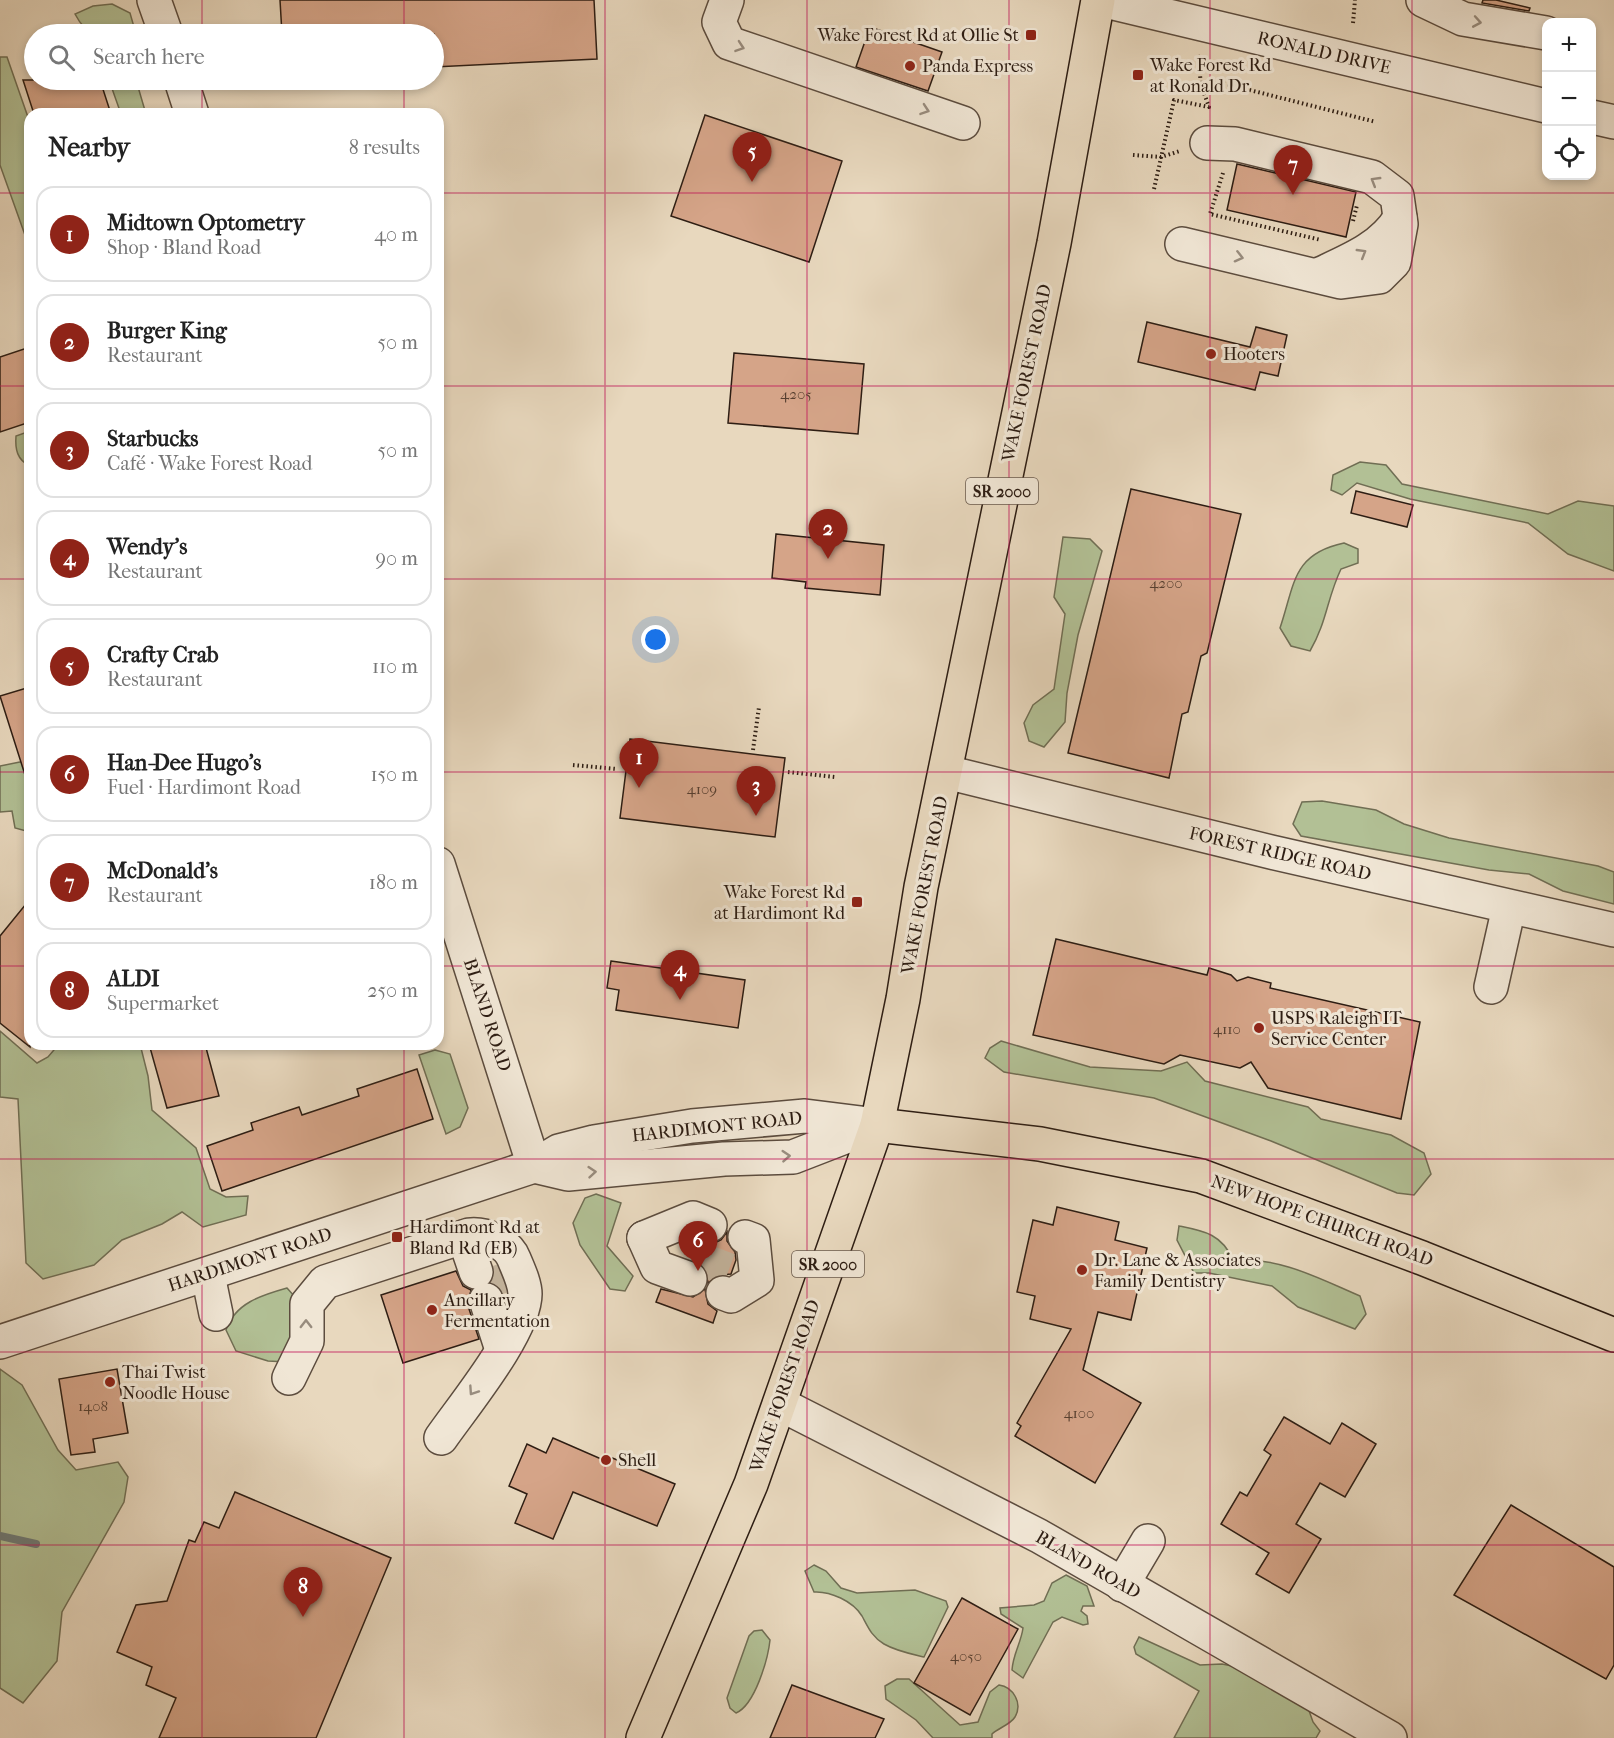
<!DOCTYPE html>
<html lang="en">
<head>
<meta charset="utf-8">
<style>
  :root { --surface:#fff; --page:#f6f6f6; --text:#222; --muted:#767676; --line:#e0e0e0; --accent:#8f2418 }
  body { margin:0; font-family:"IM FELL French Canon",serif; background:var(--page); color:var(--text) }
  .controls { position:absolute; right:18px; top:18px; display:grid; overflow:hidden; border-radius:12px; box-shadow:0 3px 9px #0003 }
  .controls button { width:54px; height:54px; display:grid; place-items:center; padding:0; border:0; border-bottom:2px solid var(--line); background:var(--surface); color:var(--text); font:30px sans-serif }
  .you { position:absolute; left:656px; top:640px; width:21px; height:21px; margin:-15px; border:4px solid #fff; border-radius:50%; background:#1a73e8; box-shadow:0 0 0 9px #1a73e833 }
  .badge { display:grid; place-items:center; width:39px; height:39px; border-radius:50%; background:var(--accent); color:#fff; font-size:20px; font-weight:700 }
  .pin { position:absolute; translate:-50% -50px; filter:drop-shadow(0 2px 3px #0008) }
  .pin::after { content:''; position:absolute; top:32px; width:21px; height:18px; background:inherit; clip-path:polygon(0 0,100% 0,50% 100%) }
  .list { margin:0; padding:0; list-style:none }
  h2 { display:flex; justify-content:space-between; align-items:center; height:78px; margin:0; padding:0 24px; font-size:26px }
  h2 small { font-size:20px; font-weight:400; color:var(--muted) }
  .list li { display:grid; grid-template-columns:39px 1fr auto; gap:18px; align-items:center; box-sizing:border-box; height:96px; margin:0 12px 12px; padding:0 12px; border:2px solid var(--line); border-radius:18px }
  .list b { display:block; font-size:22px; white-space:nowrap }
  .list p { margin:0; font-size:20px; white-space:nowrap; color:var(--muted) }
  .list em { font-size:20px; font-style:normal; color:var(--muted) }
  .icon { flex:none; width:33px; height:33px; fill:none; stroke:currentColor; stroke-width:2; stroke-linecap:round; stroke-linejoin:round }
  .map { position:relative; flex:none; width:1614px; height:1738px; overflow:hidden }
  .search { position:absolute; background:var(--surface); box-shadow:0 3px 9px #0003; left:24px; top:24px; width:420px; height:66px; display:flex; align-items:center; gap:15px; box-sizing:border-box; padding:0 21px; border-radius:33px; color:var(--muted); font-size:22px }
  .panel { position:absolute; background:var(--surface); box-shadow:0 3px 9px #0003; left:24px; top:108px; width:420px; height:942px; border-radius:18px }
  .map>svg:first-child { display:block }
  .green { fill:#b2c095; stroke:#706e54; stroke-width:1.5 }
  .lines { fill:none; stroke-linecap:round; stroke-linejoin:round }
  .stream { stroke:#6e7a77; stroke-width:8 }
  .building { fill:#d5a488; stroke:#2d1d13; stroke-width:1.5 }
  .minor-tunnel { stroke:#c3b39c; stroke-width:33; stroke-dasharray:33 16; stroke-linecap:butt }
  .minor-casing { stroke:#5c4c3e; stroke-width:36 }
  .major-casing { stroke:#2d1d13; stroke-width:36 }
  .path { stroke:#2d1d13; stroke-width:4; stroke-dasharray:1.5 3; stroke-linecap:butt }
  .minor { stroke:#f0e6d5; stroke-width:33 }
  .major { stroke:#e8d8be; stroke-width:33 }
  .oneway { stroke:#988c7e }
  .grid { fill:none; stroke:#c2185b; stroke-width:1.5; stroke-opacity:0.55 }
  .poi-dot { fill:#8f2418; stroke:#f0e6d5; stroke-width:2 }
  .labels { text-anchor:middle; dominant-baseline:central; stroke-width:6; stroke-linejoin:round; paint-order:stroke }
  .number-label { font-size:15px; fill:#573f30 }
  .shield { fill:#f0e6d5; stroke:#68594d; stroke-width:1.5 }
  .shield-label { font-size:16px; font-weight:bold; fill:#2d1d13 }
  .poi-label { font-size:18px; fill:#2d1d13; stroke:#f0e6d5; text-anchor:start }
  .street-label { font-size:18px; fill:#2d1d13; stroke:#f0e6d5 }
</style>
</head>
<body>
<div class="map">
<svg width="1614" height="1738" viewBox="0 0 1614 1738">
  <rect width="100%" height="100%" fill="#e8d8be"/>
  <filter id="stains"><feTurbulence type="fractalNoise" baseFrequency=".00333" numOctaves="4"/><feColorMatrix values="0 0 0 0 .2 0 0 0 0 .09 0 0 0 0 .02 0 0 0 .5 -.17"/></filter>
  <radialGradient id="worn" r=".72"><stop offset=".6" stop-color="#630" stop-opacity="0"/><stop offset="1" stop-color="#630" stop-opacity=".3"/></radialGradient>
  <!-- green -->
  <g class="green">
    <path d="M 112,4 L 130,13 L 136,34 C 106,35 90,43 75,14 L 93,6 Z"/>
    <path d="M 0,57 L 7,57 L 30,123 L 30,249 L 0,165 Z"/>
    <path d="M 109,80 L 136,80 L 146,114 L 121,114 Z"/>
    <path d="M 30,431 L 30,466 C 17,460 15,449 16,436 Z"/>
    <path d="M 1360,462 L 1386,465 L 1402,484 L 1548,514 L 1578,501 L 1614,506 L 1614,571 L 1568,554 L 1528,523 L 1410,499 L 1357,483 L 1342,495 L 1331,490 L 1333,475 Z"/>
    <path d="M 1063,537 L 1090,539 L 1102,551 L 1078,635 L 1067,693 L 1065,722 L 1044,747 L 1029,741 L 1024,723 L 1033,705 L 1054,689 L 1065,614 L 1054,597 Z"/>
    <path d="M 1344,543 L 1358,549 L 1358,563 L 1341,569 C 1327,598 1327,622 1310,651 L 1291,646 L 1280,628 C 1295,584 1292,554 1344,543 Z"/>
    <path d="M 30,760 L 30,832 L 15,828 L 12,811 L 0,812 L 0,766 Z"/>
    <path d="M 1322,801 L 1376,810 L 1404,824 L 1449,838 L 1598,866 L 1614,872 L 1614,904 L 1563,891 L 1529,874 L 1489,870 L 1301,836 L 1293,824 L 1302,802 Z"/>
    <path d="M 0,1031 L 37,1063 L 48,1057 L 59,1044 L 140,1044 L 148,1076 L 152,1110 L 196,1148 L 210,1189 L 226,1197 L 248,1196 L 246,1215 L 203,1227 L 182,1212 L 162,1224 L 122,1240 L 94,1265 L 43,1279 L 26,1263 L 18,1099 L 0,1097 Z"/>
    <path d="M 1001,1041 L 1090,1067 L 1161,1071 L 1187,1062 L 1205,1081 L 1308,1107 L 1321,1119 L 1391,1135 L 1424,1153 L 1431,1174 L 1414,1195 L 1397,1193 L 1271,1141 L 1154,1098 L 1004,1072 L 985,1058 L 990,1048 Z"/>
    <path d="M 435,1050 L 450,1054 L 468,1108 L 460,1127 L 446,1134 L 419,1055 Z"/>
    <path d="M 596,1194 L 621,1203 L 607,1246 L 633,1276 L 625,1291 L 610,1289 L 580,1245 L 573,1223 L 585,1198 Z"/>
    <path d="M 1179,1226 C 1204,1231 1222,1234 1233,1260 C 1280,1257 1318,1278 1360,1296 L 1366,1314 L 1355,1329 L 1298,1307 L 1272,1286 L 1209,1273 L 1194,1273 L 1177,1240 Z"/>
    <path d="M 287,1288 L 312,1316 L 287,1362 L 268,1361 L 236,1351 L 226,1330 C 235,1303 262,1295 287,1288 Z"/>
    <path d="M 0,1369 L 22,1385 L 58,1450 L 76,1470 L 118,1462 L 128,1477 L 124,1502 L 62,1612 L 57,1661 L 23,1703 L 0,1688 Z"/>
    <path d="M 814,1565 L 826,1571 L 841,1588 L 857,1593 L 915,1590 L 946,1601 L 948,1607 L 924,1657 C 911,1654 896,1651 884,1644 C 872,1637 868,1627 862,1616 C 853,1601 830,1591 814,1592 L 805,1571 Z"/>
    <path d="M 1066,1575 L 1087,1586 L 1094,1606 L 1083,1606 L 1081,1611 L 1087,1616 L 1088,1624 L 1083,1625 L 1062,1617 L 1053,1622 L 1023,1678 L 1012,1670 C 1013,1654 1021,1643 1023,1628 L 1001,1614 L 1000,1608 L 1034,1605 L 1044,1601 L 1052,1583 Z"/>
    <path d="M 762,1630 L 770,1640 C 768,1659 755,1705 736,1713 L 730,1708 L 727,1698 L 749,1636 L 754,1631 Z"/>
    <path d="M 1139,1637 L 1200,1665 L 1222,1664 L 1242,1668 L 1307,1705 L 1313,1722 L 1320,1731 L 1316,1738 L 1174,1738 L 1199,1691 L 1136,1654 L 1134,1647 Z"/>
    <path d="M 897,1679 L 909,1679 L 960,1725 L 978,1722 L 990,1692 L 999,1685 C 1013,1687 1023,1703 1015,1717 C 1010,1725 998,1728 992,1734 L 992,1738 L 933,1738 L 916,1720 L 886,1699 L 885,1686 Z"/>
  </g>
  <g class="lines">
    <!-- stream -->
    <path class="stream" d="M 0,1536 L 36,1544"/>
  </g>
  <!-- building -->
  <g class="building">
    <path d="M 280,0 L 594,0 L 597,59 L 434,67 L 434,34 L 282,34 Z"/>
    <path d="M 1483,0 L 1496,0 L 1530,8 L 1529,11 L 1482,3 Z"/>
    <path d="M 870,27 L 942,52 L 928,91 L 856,67 Z"/>
    <path d="M 23,80 L 100,80 L 111,114 L 34,114 Z"/>
    <path d="M 705,115 L 842,161 L 809,262 L 671,216 Z"/>
    <path d="M 1237,164 L 1356,192 L 1346,237 L 1227,210 Z"/>
    <path d="M 1147,322 L 1250,347 L 1256,327 L 1287,335 L 1278,376 L 1260,372 L 1255,390 L 1138,362 Z"/>
    <path d="M 30,347 L 30,422 L 0,432 L 0,357 Z"/>
    <path d="M 734,353 L 864,364 L 858,434 L 728,423 Z"/>
    <path d="M 1131,489 L 1241,514 L 1207,653 L 1201,656 L 1188,712 L 1182,714 L 1169,778 L 1068,753 Z"/>
    <path d="M 1356,491 L 1413,505 L 1407,527 L 1351,513 Z"/>
    <path d="M 776,534 L 884,545 L 880,595 L 805,588 L 806,582 L 772,578 Z"/>
    <path d="M 30,687 L 30,777 L 26,778 L 0,696 Z"/>
    <path d="M 630,739 L 785,758 L 775,837 L 620,818 Z"/>
    <path d="M 30,899 L 30,1047 L 0,1023 L 0,936 Z"/>
    <path d="M 1056,939 L 1207,975 L 1209,968 L 1231,975 L 1237,981 L 1248,977 L 1271,983 L 1270,988 L 1420,1022 L 1401,1119 L 1268,1088 L 1251,1062 L 1240,1068 L 1180,1055 L 1164,1064 L 1033,1035 Z"/>
    <path d="M 611,961 L 745,980 L 738,1028 L 616,1010 L 619,990 L 607,988 Z"/>
    <path d="M 149,1044 L 205,1044 L 219,1096 L 167,1108 Z"/>
    <path d="M 417,1069 L 433,1119 L 222,1191 L 207,1146 L 253,1130 L 251,1123 L 299,1107 L 302,1115 L 359,1096 L 357,1089 Z"/>
    <path d="M 1057,1207 L 1119,1222 L 1115,1240 L 1147,1248 L 1131,1320 L 1098,1312 L 1083,1370 L 1141,1403 L 1095,1483 L 1015,1436 L 1021,1426 L 1017,1423 L 1071,1329 L 1030,1319 L 1035,1296 L 1017,1292 L 1033,1220 L 1053,1225 Z"/>
    <path d="M 727,1232 L 727,1241 L 735,1252 L 736,1260 L 731,1274 L 719,1275 L 708,1283 L 705,1267 L 697,1262 L 704,1243 L 712,1244 L 721,1240 Z"/>
    <path d="M 456,1271 L 463,1286 L 471,1290 L 468,1306 L 479,1339 L 403,1363 L 381,1295 Z"/>
    <path d="M 661,1289 L 693,1297 L 705,1289 L 708,1304 L 717,1311 L 713,1323 L 656,1302 Z"/>
    <path d="M 117,1369 L 128,1433 L 93,1439 L 95,1452 L 71,1455 L 59,1379 Z"/>
    <path d="M 1284,1417 L 1330,1444 L 1342,1423 L 1376,1444 L 1345,1497 L 1320,1483 L 1296,1524 L 1321,1539 L 1289,1593 L 1256,1574 L 1269,1553 L 1221,1524 L 1240,1492 L 1247,1496 L 1271,1455 L 1264,1450 Z"/>
    <path d="M 553,1438 L 608,1462 L 610,1457 L 675,1484 L 657,1526 L 573,1492 L 553,1539 L 515,1523 L 527,1494 L 509,1486 L 527,1444 L 546,1453 Z"/>
    <path d="M 235,1492 L 391,1558 L 316,1738 L 159,1738 L 176,1698 L 146,1685 L 152,1667 L 117,1652 L 136,1605 L 167,1601 L 189,1540 L 195,1542 L 204,1522 L 219,1528 Z"/>
    <path d="M 1511,1505 L 1614,1567 L 1614,1665 L 1606,1679 L 1454,1595 Z"/>
    <path d="M 962,1598 L 1018,1629 L 970,1715 L 914,1683 Z"/>
    <path d="M 792,1685 L 884,1719 L 875,1738 L 770,1738 Z"/>
  </g>
  <g class="lines">
    <!-- minor-tunnel -->
    <g class="minor-tunnel">
      <path d="M 698,1258 L 732,1271"/>
      <path d="M 490,1267 L 500,1295"/>
    </g>
    <defs>
      <g id="minor">
        <path d="M 154,0 L 166,34"/>
        <path d="M 727,0 L 719,22 L 729,43 L 963,123"/>
        <path d="M 1101,0 L 1546,106"/>
        <path d="M 1423,0 L 1463,19 L 1546,33"/>
        <path d="M 181,80 L 192,114"/>
        <path d="M 1592,117 L 1614,122"/>
        <path d="M 1182,244 L 1341,282 L 1379,277 L 1394,262 L 1401,224 L 1397,196 L 1372,177 L 1235,144 L 1207,143"/>
        <path d="M 1318,275 C 1348,261 1382,248 1400,218"/>
        <path d="M 946,772 L 1271,852 L 1614,930"/>
        <path d="M 438,864 L 534,1166"/>
        <path d="M 1491,987 L 1509,907"/>
        <path d="M 534,1166 L 568,1174 L 724,1159 L 793,1157 L 873,1126"/>
        <path d="M 464,1237 L 476,1272"/>
        <path d="M 644,1238 L 693,1218 L 710,1225"/>
        <path d="M 644,1238 L 657,1267 L 690,1279"/>
        <path d="M 208,1275 L 216,1314"/>
        <path d="M 723,1293 L 731,1296 L 757,1280 L 753,1240 L 745,1237"/>
        <path d="M 486,1300 L 502,1350"/>
        <path d="M 0,1342 L 534,1166 L 559,1151 L 594,1142 L 692,1126 L 805,1116 L 877,1125"/>
        <path d="M 289,1378 L 307,1341 L 307,1304 L 325,1282 L 469,1235 C 485,1233 508,1243 514,1259 C 518,1269 525,1283 525,1294 C 525,1331 464,1405 441,1438"/>
        <path d="M 780,1404 L 1039,1536 L 1390,1738"/>
        <path d="M 1122,1585 L 1148,1541"/>
      </g>
      <g id="major">
        <path d="M 877,1125 L 1040,1144 L 1201,1176 L 1422,1258 L 1614,1335"/>
        <path d="M 643,1738 L 751,1484 L 877,1125 L 903,999 L 921,887 L 1054,243 L 1098,0"/>
      </g>
    </defs>
    <!-- minor casing -->
    <use href="#minor" class="minor-casing"/>
    <!-- major casing -->
    <use href="#major" class="major-casing"/>
    <!-- path -->
    <g class="path">
      <path d="M 1353,23 L 1355,0"/>
      <path d="M 1201,85 L 1222,83 L 1376,122"/>
      <path d="M 1133,155 L 1161,157 L 1180,151"/>
      <path d="M 1223,173 L 1210,214 L 1321,240"/>
      <path d="M 1154,189 L 1174,100 L 1209,107 L 1201,85 L 1198,55"/>
      <path d="M 1353,221 L 1357,205"/>
      <path d="M 753,750 L 759,707"/>
      <path d="M 573,765 L 617,769"/>
      <path d="M 788,772 L 835,777"/>
    </g>
    <!-- minor -->
    <use href="#minor" class="minor"/>
    <!-- major -->
    <use href="#major" class="major"/>
  </g>
  <!-- one-way arrows -->
  <defs><path id="oneway-chevron" d="M-2-3.5L2.5 0L-2 3.5" fill="none" stroke-width="1.6" stroke-linecap="round" stroke-linejoin="round" transform="scale(1.5)"/></defs>
  <g class="oneway">
    <use href="#oneway-chevron" transform="translate(1477 22) rotate(10)"/>
    <use href="#oneway-chevron" transform="translate(740 47) rotate(19)"/>
    <use href="#oneway-chevron" transform="translate(925 110) rotate(19)"/>
    <use href="#oneway-chevron" transform="translate(1375 181) rotate(-149)"/>
    <use href="#oneway-chevron" transform="translate(1362 253) rotate(-31)"/>
    <use href="#oneway-chevron" transform="translate(1239 257) rotate(14)"/>
    <use href="#oneway-chevron" transform="translate(786 1156) rotate(-4)"/>
    <use href="#oneway-chevron" transform="translate(592 1172) rotate(-5)"/>
    <use href="#oneway-chevron" transform="translate(306 1324) rotate(-90)"/>
    <use href="#oneway-chevron" transform="translate(473 1391) rotate(124)"/>
  </g>
  <!-- grid -->
  <path class="grid" d="M 202,0 L 202,34M 404,0 L 404,34M 605,0 L 605,1738M 807,0 L 807,1738M 1009,0 L 1009,1738M 1210,0 L 1210,1738M 1412,0 L 1412,1738M 202,80 L 202,114M 404,80 L 404,114M 0,193 L 30,193M 438,193 L 1614,193M 0,386 L 30,386M 438,386 L 1614,386M 0,579 L 30,579M 438,579 L 1614,579M 0,772 L 30,772M 438,772 L 1614,772M 0,966 L 30,966M 438,966 L 1614,966M 202,1044 L 202,1738M 404,1044 L 404,1738M 0,1159 L 1614,1159M 0,1352 L 1614,1352M 0,1545 L 1614,1545"/>
  <!-- markers -->
  <g class="poi-dot">
    <rect x="1025" y="29" width="12" height="12" rx="3"/>
    <circle cx="910" cy="66" r="6"/>
    <rect x="1132" y="69" width="12" height="12" rx="3"/>
    <circle cx="1211" cy="354" r="6"/>
    <rect x="851" y="896" width="12" height="12" rx="3"/>
    <circle cx="1259" cy="1028" r="6"/>
    <rect x="391" y="1231" width="12" height="12" rx="3"/>
    <circle cx="1082" cy="1270" r="6"/>
    <circle cx="432" cy="1310" r="6"/>
    <circle cx="110" cy="1382" r="6"/>
    <circle cx="606" cy="1460" r="6"/>
  </g>
  <g class="labels">
    <!-- number labels -->
    <g class="number-label">
      <text x="796" y="394">4205</text>
      <text x="1166" y="583">4200</text>
      <text x="702" y="789">4109</text>
      <text x="1227" y="1029">4110</text>
      <text x="93" y="1406">1408</text>
      <text x="1079" y="1413">4100</text>
      <text x="966" y="1656">4050</text>
    </g>
    <!-- shield labels -->
    <g class="shield">
      <rect x="966" y="478" width="72" height="26" rx="4.5"/>
      <rect x="792" y="1251" width="72" height="26" rx="4.5"/>
    </g>
    <g class="shield-label">
      <text x="1002" y="491">SR 2000</text>
      <text x="828" y="1264">SR 2000</text>
    </g>
    <!-- poi labels -->
    <g class="poi-label">
      <text x="1019" y="35" text-anchor="end">Wake Forest Rd at Ollie St</text>
      <text x="1150" y="65">Wake Forest Rd<tspan x="1150" dy="21">at Ronald Dr</tspan></text>
      <text x="922" y="66">Panda Express</text>
      <text x="1223" y="354">Hooters</text>
      <text x="845" y="892" text-anchor="end">Wake Forest Rd<tspan x="845" dy="21">at Hardimont Rd</tspan></text>
      <text x="1271" y="1018">USPS Raleigh IT<tspan x="1271" dy="21">Service Center</tspan></text>
      <text x="409" y="1227">Hardimont Rd at<tspan x="409" dy="21">Bland Rd (EB)</tspan></text>
      <text x="1094" y="1260">Dr. Lane &amp; Associates<tspan x="1094" dy="21">Family Dentistry</tspan></text>
      <text x="444" y="1300">Ancillary<tspan x="444" dy="21">Fermentation</tspan></text>
      <text x="122" y="1372">Thai Twist<tspan x="122" dy="21">Noodle House</tspan></text>
      <text x="618" y="1460">Shell</text>
    </g>
    <!-- street labels -->
    <g class="street-label">
      <text transform="translate(1324 53) rotate(13)">RONALD DRIVE</text>
      <text transform="translate(1027 373) rotate(-78)">WAKE FOREST ROAD</text>
      <text transform="translate(1280 854) rotate(13)">FOREST RIDGE ROAD</text>
      <text transform="translate(925 885) rotate(-79)">WAKE FOREST ROAD</text>
      <text transform="translate(487 1015) rotate(72)">BLAND ROAD</text>
      <text transform="translate(717 1127) rotate(-6)">HARDIMONT ROAD</text>
      <text transform="translate(1322 1221) rotate(20)">NEW HOPE CHURCH ROAD</text>
      <text transform="translate(250 1260) rotate(-18)">HARDIMONT ROAD</text>
      <text transform="translate(785 1386) rotate(-71)">WAKE FOREST ROAD</text>
      <text transform="translate(1088 1565) rotate(30)">BLAND ROAD</text>
    </g>
  </g>
  <rect width="100%" height="100%" filter="url(#stains)"/>
  <rect width="100%" height="100%" fill="url(#worn)"/>
</svg>
<div class="controls">
<button>+</button>
<button>−</button>
<button><svg class="icon" aria-label="locate" viewBox="0 0 24 24"><circle cx="12" cy="12" r="6"/><path d="M12 2v4M12 18v4M2 12h4M18 12h4"/></svg></button>
</div>
<div class="you"></div>
<div class="pin badge" style="left:639px;top:788px">1</div>
<div class="pin badge" style="left:828px;top:559px">2</div>
<div class="pin badge" style="left:756px;top:816px">3</div>
<div class="pin badge" style="left:680px;top:1000px">4</div>
<div class="pin badge" style="left:752px;top:182px">5</div>
<div class="pin badge" style="left:698px;top:1271px">6</div>
<div class="pin badge" style="left:1293px;top:195px">7</div>
<div class="pin badge" style="left:303px;top:1617px">8</div>
<div class="search"><svg class="icon" aria-label="search" viewBox="0 0 24 24"><circle cx="10" cy="10" r="6"/><path d="M15 15l6 6"/></svg>Search here</div>
<section class="panel">
<h2>Nearby<small>8 results</small></h2>
<ul class="list">
<li><span class="badge">1</span><div><b>Midtown Optometry</b><p>Shop · Bland Road</p></div><em>40 m</em></li>
<li><span class="badge">2</span><div><b>Burger King</b><p>Restaurant</p></div><em>50 m</em></li>
<li><span class="badge">3</span><div><b>Starbucks</b><p>Café · Wake Forest Road</p></div><em>50 m</em></li>
<li><span class="badge">4</span><div><b>Wendy's</b><p>Restaurant</p></div><em>90 m</em></li>
<li><span class="badge">5</span><div><b>Crafty Crab</b><p>Restaurant</p></div><em>110 m</em></li>
<li><span class="badge">6</span><div><b>Han-Dee Hugo's</b><p>Fuel · Hardimont Road</p></div><em>150 m</em></li>
<li><span class="badge">7</span><div><b>McDonald's</b><p>Restaurant</p></div><em>180 m</em></li>
<li><span class="badge">8</span><div><b>ALDI</b><p>Supermarket</p></div><em>250 m</em></li>
</ul>
</section>
</div>
</body>
</html>
